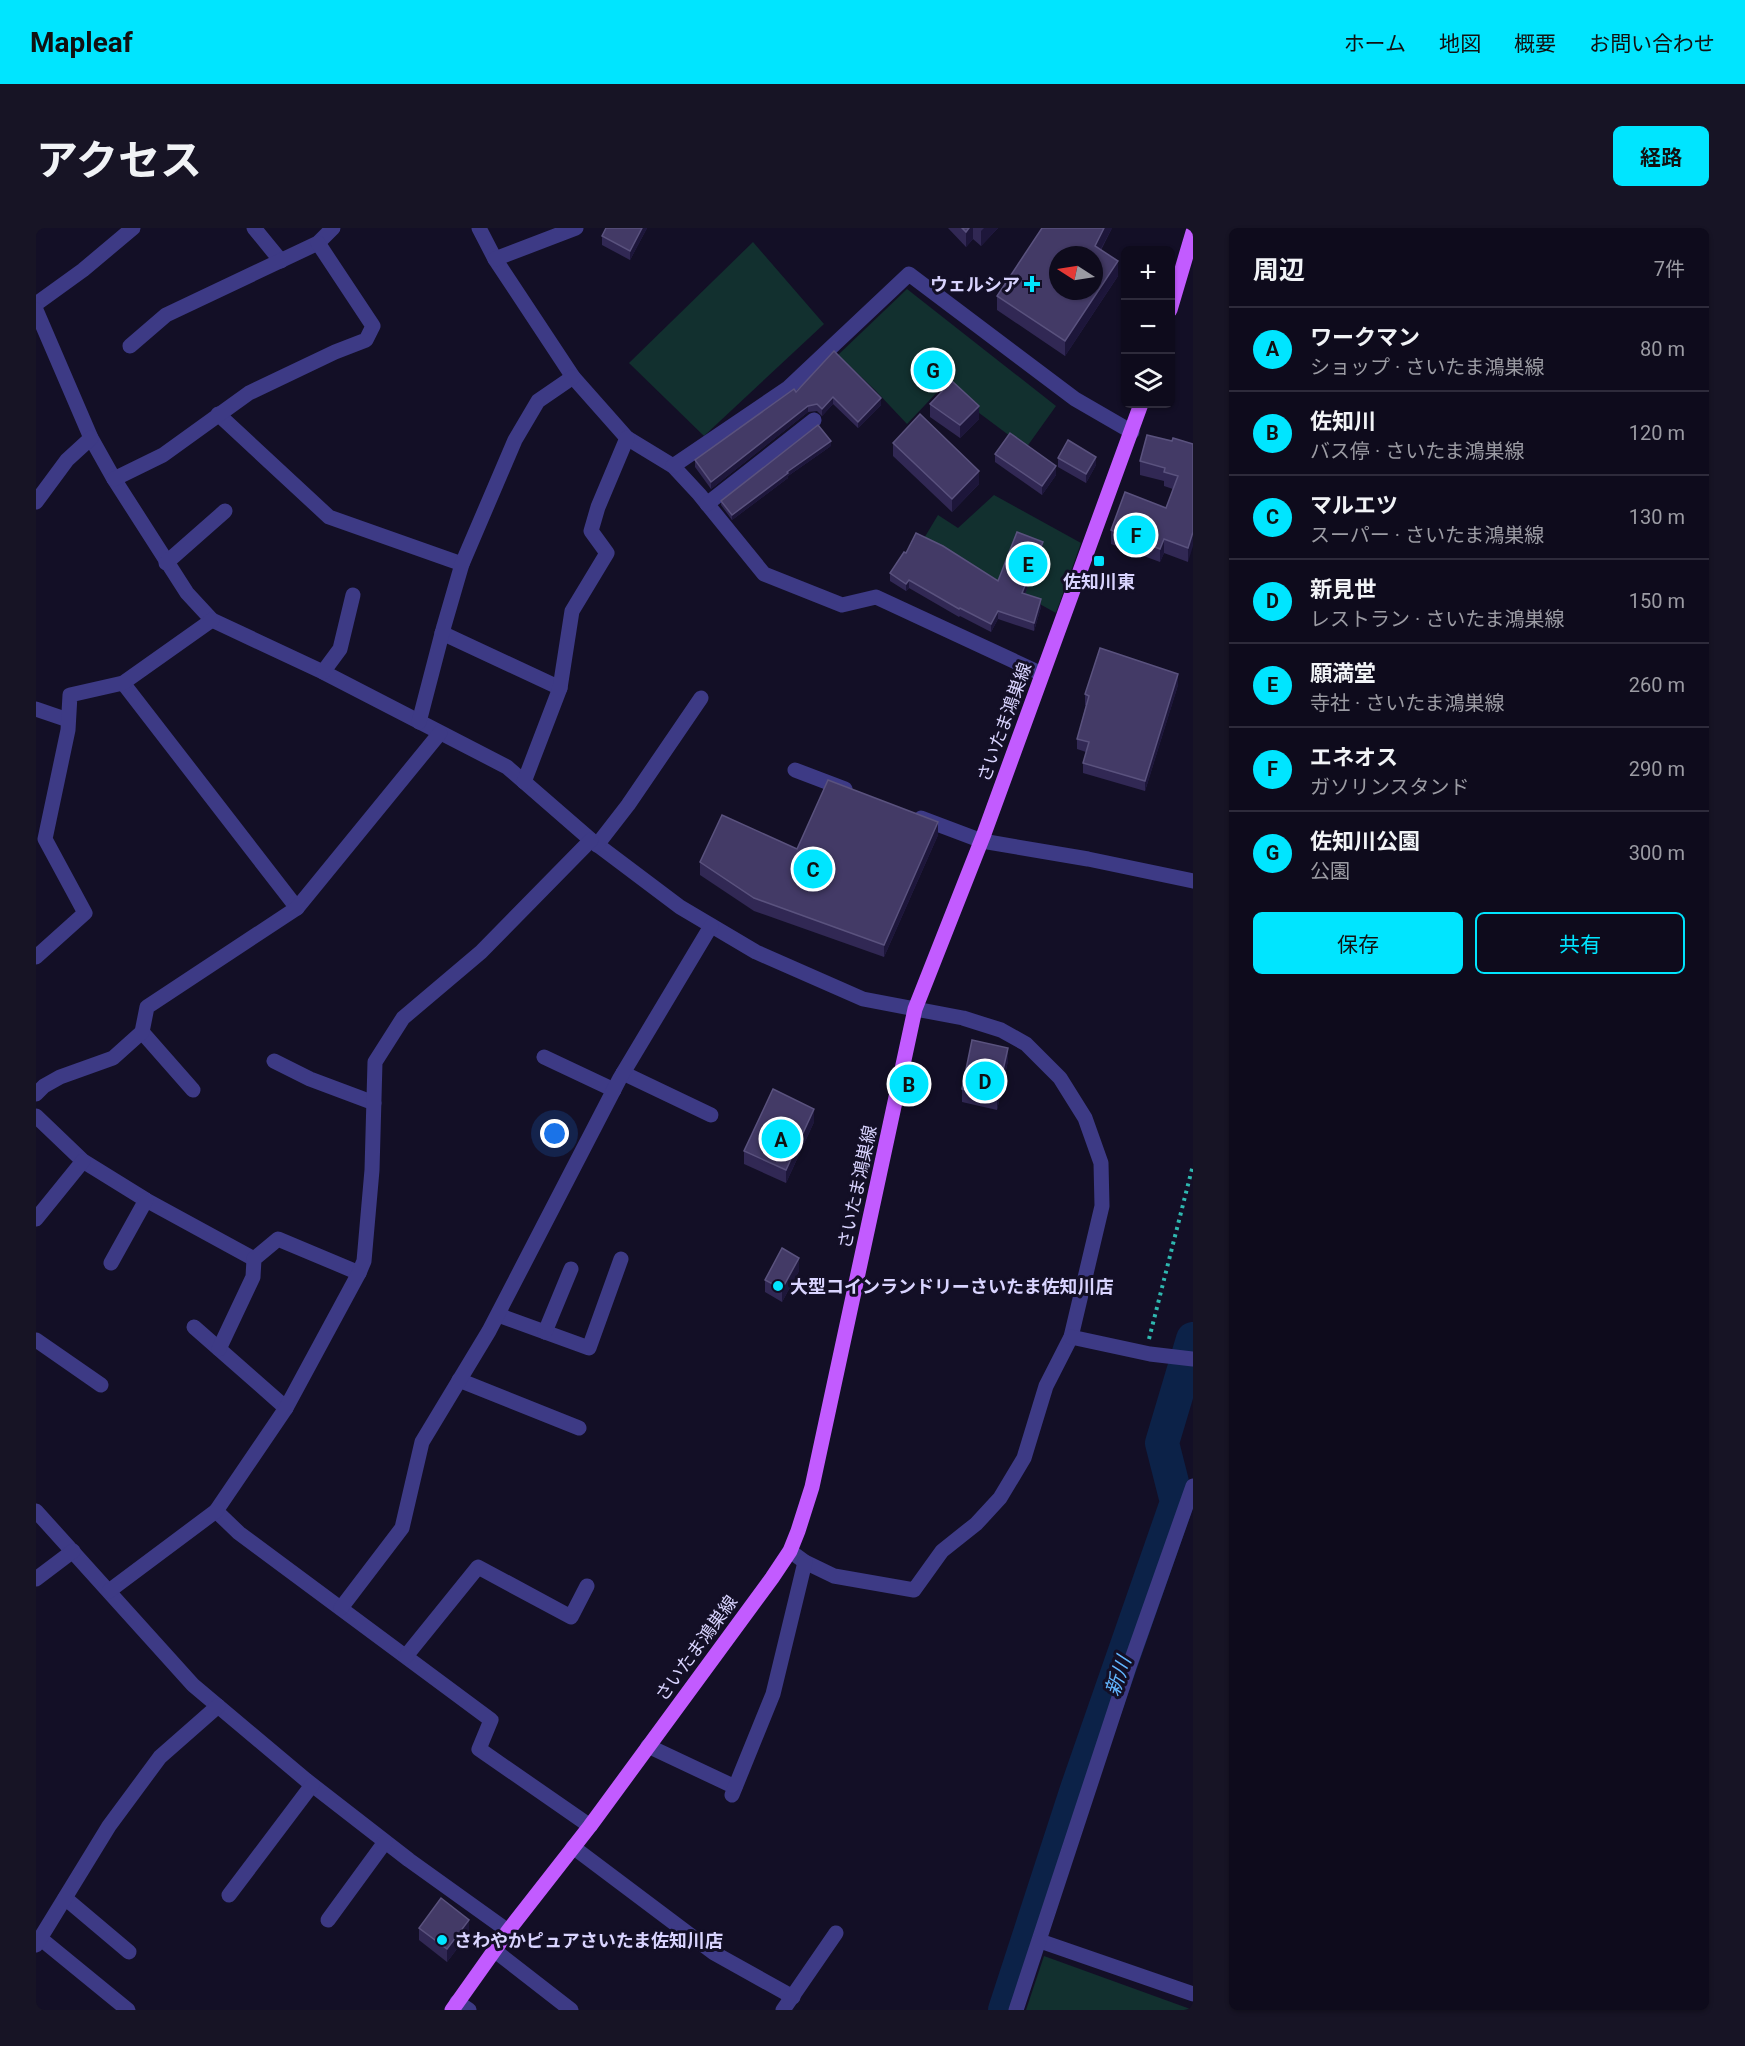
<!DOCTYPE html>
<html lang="ja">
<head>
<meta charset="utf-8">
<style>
  :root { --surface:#0e0b1c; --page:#171425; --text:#f1f3f6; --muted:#9b9ba3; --line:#2e2b3b; --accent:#00e5ff }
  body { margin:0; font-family:Roboto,"Noto Sans JP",sans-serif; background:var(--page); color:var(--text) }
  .controls { position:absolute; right:18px; top:18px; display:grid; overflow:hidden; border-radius:9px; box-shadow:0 2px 4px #0004 }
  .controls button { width:54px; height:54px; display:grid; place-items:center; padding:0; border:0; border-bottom:2px solid var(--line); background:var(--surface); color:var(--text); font:30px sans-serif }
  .compass { position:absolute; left:1013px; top:18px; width:54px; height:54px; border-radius:50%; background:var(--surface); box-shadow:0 2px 4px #0004; rotate:282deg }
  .you { position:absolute; left:519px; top:906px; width:21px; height:21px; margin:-15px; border:4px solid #fff; border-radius:50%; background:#1a73e8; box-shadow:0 0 0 9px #1a73e833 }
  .badge { display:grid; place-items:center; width:39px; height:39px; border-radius:50%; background:var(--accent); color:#111; font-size:20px; font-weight:700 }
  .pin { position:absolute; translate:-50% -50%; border:3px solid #fff; box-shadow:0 2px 6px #0006 }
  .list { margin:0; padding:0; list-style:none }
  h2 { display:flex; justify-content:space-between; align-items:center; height:78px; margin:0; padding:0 24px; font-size:26px }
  h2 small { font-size:20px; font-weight:400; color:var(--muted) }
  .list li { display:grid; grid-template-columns:39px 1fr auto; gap:18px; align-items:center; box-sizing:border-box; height:84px; padding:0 24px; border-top:2px solid var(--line) }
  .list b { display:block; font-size:22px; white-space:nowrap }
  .list p { margin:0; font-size:20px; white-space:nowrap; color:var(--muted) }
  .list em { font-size:20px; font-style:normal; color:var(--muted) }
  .actions { display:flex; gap:12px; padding:18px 24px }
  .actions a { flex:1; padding:14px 0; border:2px solid var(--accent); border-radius:9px; text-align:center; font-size:21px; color:var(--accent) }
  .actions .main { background:var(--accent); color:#111 }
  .icon { flex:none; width:33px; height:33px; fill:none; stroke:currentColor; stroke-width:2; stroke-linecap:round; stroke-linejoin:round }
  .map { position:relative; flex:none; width:1157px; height:1782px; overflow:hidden; border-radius:9px }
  header { display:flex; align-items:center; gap:36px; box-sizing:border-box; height:84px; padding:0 30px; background:var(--accent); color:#111 }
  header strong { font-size:28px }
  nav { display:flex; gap:33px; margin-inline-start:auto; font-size:21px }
  .intro { display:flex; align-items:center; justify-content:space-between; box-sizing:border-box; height:144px; padding:0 36px }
  h1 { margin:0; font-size:42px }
  .button { padding:15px 27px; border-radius:9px; background:var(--accent); color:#111; font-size:21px; font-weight:700 }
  main { display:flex; gap:36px; padding:0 36px }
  aside { flex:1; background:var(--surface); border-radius:9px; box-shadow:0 2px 4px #0004 }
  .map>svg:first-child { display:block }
  .green { fill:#12302f }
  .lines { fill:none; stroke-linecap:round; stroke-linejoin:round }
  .river { stroke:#0c2248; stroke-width:34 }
  .path { stroke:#2fb8b0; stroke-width:4; stroke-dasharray:3 4.5; stroke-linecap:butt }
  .minor { stroke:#3d3a85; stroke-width:15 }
  .major { stroke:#c25bff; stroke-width:15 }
  .wall { fill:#312854 }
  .shaded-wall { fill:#1d163a }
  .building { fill:#433a66; stroke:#5a527e; stroke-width:1.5; fill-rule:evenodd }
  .poi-dot { fill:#00e5ff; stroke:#130f26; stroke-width:2 }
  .labels { text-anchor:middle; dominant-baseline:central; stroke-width:6; stroke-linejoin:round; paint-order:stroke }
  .poi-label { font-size:18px; font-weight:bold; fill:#d9d4ff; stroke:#130f26; text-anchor:start }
  .street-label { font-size:18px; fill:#d9d4ff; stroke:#130f26 }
  .water-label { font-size:20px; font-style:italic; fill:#62b6ff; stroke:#130f26 }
</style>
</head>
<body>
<header>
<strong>Mapleaf</strong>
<nav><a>ホーム</a><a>地図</a><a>概要</a><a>お問い合わせ</a></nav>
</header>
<div class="intro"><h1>アクセス</h1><a class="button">経路</a></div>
<main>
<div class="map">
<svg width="1157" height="1782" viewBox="0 0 1157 1782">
  <rect width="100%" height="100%" fill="#130f26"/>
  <!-- green -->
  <g class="green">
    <path d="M 717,14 L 788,96 L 668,208 L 593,135 Z"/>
    <path d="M 871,61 L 1020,178 L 990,220 L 907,158 L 871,196 L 839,162 L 802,127 Z"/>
    <path d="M 958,267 L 1045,315 L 1020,385 L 887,312 L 902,287 L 922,300 Z"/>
    <path d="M 1008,1728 L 1157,1782 L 990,1782 Z"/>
  </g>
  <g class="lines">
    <!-- river -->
    <path class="river" d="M 969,1782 L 1041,1561 L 1141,1274 L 1126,1215 L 1157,1111"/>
    <!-- path -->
    <path class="path" d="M 1113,1111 L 1157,937"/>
    <!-- minor -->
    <g class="minor">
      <path d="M 218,0 L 245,33"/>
      <path d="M 443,0 L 459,31 L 537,149 L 591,210 L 637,238 L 663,266 L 728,346 L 806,377 L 840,369 L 1006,446"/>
      <path d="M 459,31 L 540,0"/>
      <path d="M 0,76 L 47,42 L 97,0"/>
      <path d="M 0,82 L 55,210 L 78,251 L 151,365 L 176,392 L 287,444 L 471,539 L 555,612 L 644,679 L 720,724 L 827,771 L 927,790 L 965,802 L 990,816 L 1024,850 L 1049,890 L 1065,935 L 1066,978 L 1035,1109 L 1010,1158 L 988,1230 L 964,1270 L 940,1296 L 906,1323 L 878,1362 L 798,1348 L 769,1334 L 754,1323"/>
      <path d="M 94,118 L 130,87 L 282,15 L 297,0"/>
      <path d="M 182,186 L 293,289 L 426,336"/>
      <path d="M 637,238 L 752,160 L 873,46 L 1039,171 L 1096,204"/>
      <path d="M 78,251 L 127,227 L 213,165 L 299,124 L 330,112 L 337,98 L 282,15"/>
      <path d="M 0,274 L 31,232 L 55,210"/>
      <path d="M 671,276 L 778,192"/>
      <path d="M 130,335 L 189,283"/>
      <path d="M 406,405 L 524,460"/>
      <path d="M 287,444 L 304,421 L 317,367"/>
      <path d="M 87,455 L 261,680"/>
      <path d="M 0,481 L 32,492"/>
      <path d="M 383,494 L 408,398 L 426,336 L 479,212 L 502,173 L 537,149"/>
      <path d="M 759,542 L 809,561"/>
      <path d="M 488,554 L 524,460 L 536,383 L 571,325 L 555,303 L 562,279 L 591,210"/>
      <path d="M 885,590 L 946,613 L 1052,631 L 1157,653"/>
      <path d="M 561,617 L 592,577 L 665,470"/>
      <path d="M 0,729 L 49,685 L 9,611 L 32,502 L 34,467 L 87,455 L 176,392"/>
      <path d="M 106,804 L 157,862"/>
      <path d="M 508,829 L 578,862"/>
      <path d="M 238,833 L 274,851 L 338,875"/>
      <path d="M 587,845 L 675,887"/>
      <path d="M 0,866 L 8,858 L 24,849 L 77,830 L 106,804 L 111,779 L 261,680 L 404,505"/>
      <path d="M 0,888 L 47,933 L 110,972 L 218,1031"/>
      <path d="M 0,991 L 47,933"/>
      <path d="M 75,1035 L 110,972"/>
      <path d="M 462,1087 L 553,1120 L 585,1031"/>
      <path d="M 158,1099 L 250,1180"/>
      <path d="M 509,1104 L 535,1041"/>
      <path d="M 1035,1109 L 1114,1126 L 1157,1131"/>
      <path d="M 0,1112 L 65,1157"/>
      <path d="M 183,1121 L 217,1049 L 218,1031 L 242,1011 L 323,1045"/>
      <path d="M 423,1152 L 543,1200"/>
      <path d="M 0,1283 L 157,1457 L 270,1552 L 373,1632 L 472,1703"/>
      <path d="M 180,1283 L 203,1305 L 455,1492 L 443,1521 L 554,1598"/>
      <path d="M 0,1351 L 37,1323"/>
      <path d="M 73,1363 L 180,1283 L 250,1180 L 323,1045 L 328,1033 L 336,942 L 339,834 L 367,790 L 445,724 L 555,612"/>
      <path d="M 305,1380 L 366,1300 L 386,1214 L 453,1103 L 584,850 L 675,698"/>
      <path d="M 370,1428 L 442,1339 L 535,1389 L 551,1358"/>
      <path d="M 612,1518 L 699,1559"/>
      <path d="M 696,1567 L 737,1466 L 769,1334"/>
      <path d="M 537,1619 L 678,1725 L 757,1769"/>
      <path d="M 193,1667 L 276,1557"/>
      <path d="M 29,1670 L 93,1724"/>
      <path d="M 292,1692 L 349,1614"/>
      <path d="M 4,1710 L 92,1782"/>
      <path d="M 1004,1713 L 1157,1766"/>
      <path d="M 0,1717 L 73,1598 L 124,1529 L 182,1478"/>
      <path d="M 458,1722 L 535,1782"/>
      <path d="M 421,1774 L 433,1782"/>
      <path d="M 747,1782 L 800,1705"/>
      <path d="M 980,1782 L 1093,1439 L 1157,1258"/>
    </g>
    <!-- major -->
    <g class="major">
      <path d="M 1134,82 L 1157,4"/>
      <path d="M 416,1782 L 472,1703 L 554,1598 L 736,1350 L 754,1323 L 762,1303 L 776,1259 L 879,781 L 948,606 L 1105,176"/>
    </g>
  </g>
  <!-- wall -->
  <g class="wall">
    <path d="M 611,0 L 594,32 L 566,17 L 566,8 Z"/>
    <path d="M 912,0 L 962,0 L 945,18 L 937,11 L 930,19 Z"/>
    <path d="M 1076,0 L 1065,22 L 1082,48 L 1029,128 L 961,82 L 961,68 Z"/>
    <path d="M 760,164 L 845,177 L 822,200 L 797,176 L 786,188 L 781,183 L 772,184 L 675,261 L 659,239 L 659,232 Z"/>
    <path d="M 894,176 L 943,191 L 924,210 L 894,189 Z"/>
    <path d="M 1136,213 L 1157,216 L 1152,334 L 1128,325 L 1124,334 L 1075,316 L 1075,302 L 1130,280 L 1137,261 L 1128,258 L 1128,253 L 1104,247 L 1104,233 Z"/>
    <path d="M 857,215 L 943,256 L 916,284 L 857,228 Z"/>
    <path d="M 795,218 L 752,248 L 752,250 L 696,292 L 685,277 L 685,273 Z"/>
    <path d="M 959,226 L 1020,247 L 1006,267 L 959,234 Z"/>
    <path d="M 1022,230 L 1060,237 L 1050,255 L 1022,239 Z"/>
    <path d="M 1007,322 L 989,366 L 1005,379 L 998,403 L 962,391 L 955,404 L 924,388 L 923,389 L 873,360 L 870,363 L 854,353 L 854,345 L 870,325 L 962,353 Z"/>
    <path d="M 1142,457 L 1109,563 L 1047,545 L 1047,535 L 1050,524 L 1041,521 L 1041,511 L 1050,477 L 1049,477 L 1049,466 Z"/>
    <path d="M 902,607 L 848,729 L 718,683 L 664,647 L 664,634 L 761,621 Z"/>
    <path d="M 972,833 L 961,882 L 926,874 L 926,861 Z"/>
    <path d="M 778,894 L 750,955 L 708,936 L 708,923 Z"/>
    <path d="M 763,1043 L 746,1074 L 729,1064 L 729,1052 Z"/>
    <path d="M 383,1700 L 433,1705 L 411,1734 L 383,1712 Z"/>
  </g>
  <!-- shaded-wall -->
  <g class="shaded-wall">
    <path d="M 606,0 L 611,0 L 594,32 L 594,23 Z"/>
    <path d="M 933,0 L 937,0 L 937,11 L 930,19 L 930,4 Z"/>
    <path d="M 948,0 L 962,0 L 945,18 L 945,3 Z"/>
    <path d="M 1068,0 L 1076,0 L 1059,32 L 1059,18 Z"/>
    <path d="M 1082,33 L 1082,48 L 1029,128 L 1029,113 Z"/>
    <path d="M 797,169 L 797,176 L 786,188 L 786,181 Z"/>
    <path d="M 845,170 L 845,177 L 822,200 L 822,194 Z"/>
    <path d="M 772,178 L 772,184 L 675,261 L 675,254 Z"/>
    <path d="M 943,178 L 943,191 L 924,210 L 924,197 Z"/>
    <path d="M 795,213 L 795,218 L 752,248 L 752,250 L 696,292 L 696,287 L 751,244 Z"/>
    <path d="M 1060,229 L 1060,237 L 1050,255 L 1050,246 Z"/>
    <path d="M 1020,238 L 1020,247 L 1006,267 L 1006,258 Z"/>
    <path d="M 943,243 L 943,256 L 916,284 L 916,271 Z"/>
    <path d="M 1157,304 L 1157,318 L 1152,334 L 1152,320 Z"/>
    <path d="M 1128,311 L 1128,325 L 1124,334 L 1124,321 Z"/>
    <path d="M 1007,314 L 1007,322 L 986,373 L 986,365 Z"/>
    <path d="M 873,352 L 873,360 L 870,363 L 870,356 Z"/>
    <path d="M 1005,371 L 1005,379 L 998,403 L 998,395 Z"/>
    <path d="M 962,383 L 962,391 L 955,404 L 955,396 Z"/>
    <path d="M 1142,446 L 1142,457 L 1109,563 L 1109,553 Z"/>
    <path d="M 902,594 L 902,607 L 848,729 L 848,717 Z"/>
    <path d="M 972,820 L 972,833 L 961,882 L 961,869 Z"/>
    <path d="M 778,881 L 778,894 L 750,955 L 750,942 Z"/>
    <path d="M 763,1030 L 763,1043 L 746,1074 L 746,1061 Z"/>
    <path d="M 433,1692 L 433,1705 L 411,1734 L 411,1721 Z"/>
  </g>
  <!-- building -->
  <g class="building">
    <path d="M 570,0 L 606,0 L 594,23 L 566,8 Z"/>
    <path d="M 926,0 L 933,0 L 930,4 Z"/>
    <path d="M 1006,0 L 1068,0 L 1059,18 L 1082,33 L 1029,113 L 961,68 ZM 1022,27 L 1058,27 L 1058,63 L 1022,63 Z"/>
    <path d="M 798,123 L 845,170 L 822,194 L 797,169 L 786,181 L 781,176 L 772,178 L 675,254 L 659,232 L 758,161 L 760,164 Z"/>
    <path d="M 916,153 L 943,178 L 924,197 L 894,176 Z"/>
    <path d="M 884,186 L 943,243 L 916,271 L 857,215 Z"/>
    <path d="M 782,197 L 795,213 L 751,244 L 752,245 L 696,287 L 685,273 Z"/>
    <path d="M 974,205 L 1020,238 L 1006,258 L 959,226 Z"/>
    <path d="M 1111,207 L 1136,213 L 1137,210 L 1157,216 L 1157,304 L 1152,320 L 1128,311 L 1124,321 L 1075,302 L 1089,264 L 1130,280 L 1142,248 L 1128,244 L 1129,240 L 1104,233 Z"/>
    <path d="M 1032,212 L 1060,229 L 1050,246 L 1022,230 Z"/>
    <path d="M 981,304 L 1007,314 L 986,365 L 1005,371 L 998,395 L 962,383 L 955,396 L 924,380 L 923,381 L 873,352 L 870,356 L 854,345 L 868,324 L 870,325 L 880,305 L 907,318 L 962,353 Z"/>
    <path d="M 1064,420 L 1142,446 L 1109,553 L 1047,535 L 1053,514 L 1041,511 L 1053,468 L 1049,466 Z"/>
    <path d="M 792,552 L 902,594 L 848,717 L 718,670 L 664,634 L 686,587 L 761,621 Z"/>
    <path d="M 936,812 L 972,820 L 961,869 L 926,861 Z"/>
    <path d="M 737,861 L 778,881 L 750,942 L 708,923 Z"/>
    <path d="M 746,1020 L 763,1030 L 746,1061 L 729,1052 Z"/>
    <path d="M 405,1670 L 433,1692 L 411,1721 L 383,1700 Z"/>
  </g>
  <!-- markers -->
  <g class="poi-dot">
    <path d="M993 47h6v6h6v6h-6v6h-6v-6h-6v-6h6z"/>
    <rect x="1057" y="327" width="12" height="12" rx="3"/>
    <circle cx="742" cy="1058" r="6"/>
    <circle cx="406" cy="1712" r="6"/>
  </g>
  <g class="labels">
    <!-- poi labels -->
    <g class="poi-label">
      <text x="984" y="56" text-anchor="end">ウェルシア</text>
      <text x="1063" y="353" text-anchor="middle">佐知川東</text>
      <text x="754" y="1058">大型コインランドリーさいたま佐知川店</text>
      <text x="418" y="1712">さわやかピュアさいたま佐知川店</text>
    </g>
    <!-- street labels -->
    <g class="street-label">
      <text transform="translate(968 494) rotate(-70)">さいたま鴻巣線</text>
      <text transform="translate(821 959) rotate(-78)">さいたま鴻巣線</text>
      <text transform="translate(660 1420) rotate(-54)">さいたま鴻巣線</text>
    </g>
    <!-- water labels -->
    <g class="water-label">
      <text transform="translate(1082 1448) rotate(-71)">新川</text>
    </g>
  </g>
</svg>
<div class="controls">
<button>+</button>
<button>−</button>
<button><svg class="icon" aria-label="layers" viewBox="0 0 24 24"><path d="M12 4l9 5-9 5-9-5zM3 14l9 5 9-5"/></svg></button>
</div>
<svg class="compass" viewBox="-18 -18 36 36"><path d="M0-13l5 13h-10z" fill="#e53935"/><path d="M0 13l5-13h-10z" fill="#9b9ba3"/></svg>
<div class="you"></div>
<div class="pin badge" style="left:745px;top:911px">A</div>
<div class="pin badge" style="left:873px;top:856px">B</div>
<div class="pin badge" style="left:777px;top:641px">C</div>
<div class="pin badge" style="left:949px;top:853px">D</div>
<div class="pin badge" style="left:992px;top:336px">E</div>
<div class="pin badge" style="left:1100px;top:307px">F</div>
<div class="pin badge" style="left:897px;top:142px">G</div>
</div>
<aside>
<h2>周辺<small>7件</small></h2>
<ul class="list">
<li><span class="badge">A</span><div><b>ワークマン</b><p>ショップ · さいたま鴻巣線</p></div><em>80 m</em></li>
<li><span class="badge">B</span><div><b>佐知川</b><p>バス停 · さいたま鴻巣線</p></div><em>120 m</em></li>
<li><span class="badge">C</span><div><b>マルエツ</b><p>スーパー · さいたま鴻巣線</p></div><em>130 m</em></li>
<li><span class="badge">D</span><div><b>新見世</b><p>レストラン · さいたま鴻巣線</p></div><em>150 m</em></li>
<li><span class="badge">E</span><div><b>願満堂</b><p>寺社 · さいたま鴻巣線</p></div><em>260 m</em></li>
<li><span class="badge">F</span><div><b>エネオス</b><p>ガソリンスタンド</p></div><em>290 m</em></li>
<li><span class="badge">G</span><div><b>佐知川公園</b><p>公園</p></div><em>300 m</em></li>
</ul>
<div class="actions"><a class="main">保存</a><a>共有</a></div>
</aside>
</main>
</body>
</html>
